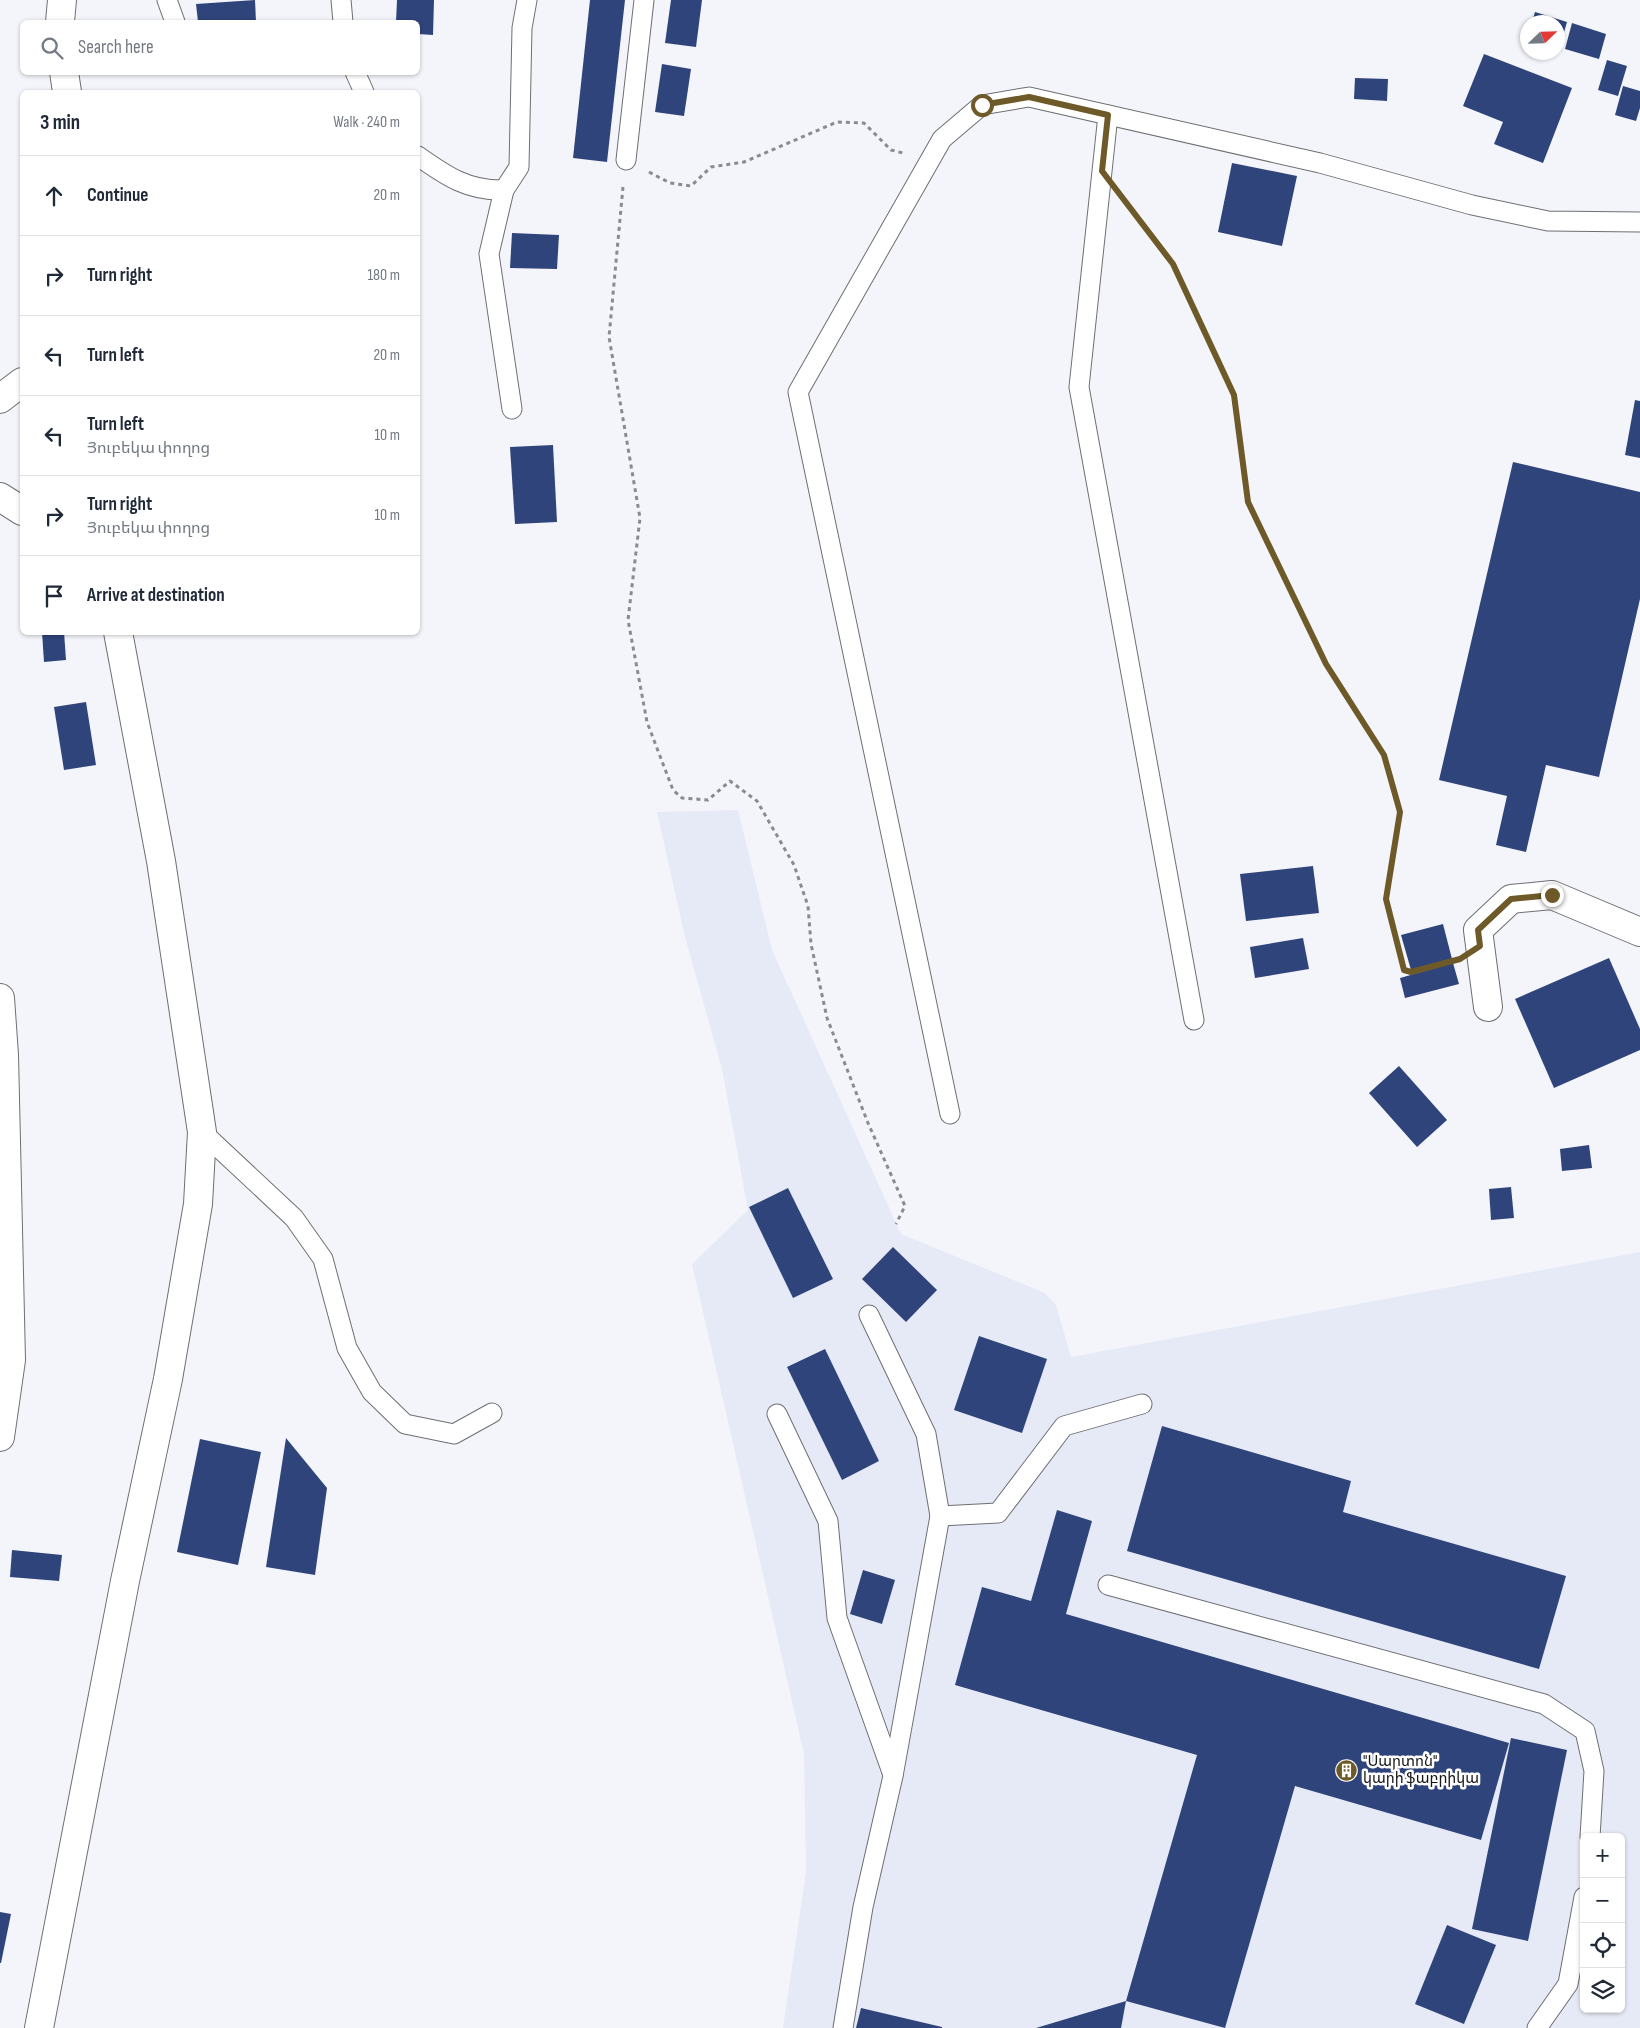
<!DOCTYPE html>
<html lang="en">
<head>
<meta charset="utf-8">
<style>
  :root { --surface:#fff; --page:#f2f2f3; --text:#1f2937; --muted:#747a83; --line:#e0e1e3 }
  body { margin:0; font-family:"Sofia Sans Condensed","Noto Sans Armenian",sans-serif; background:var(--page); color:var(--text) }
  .controls { position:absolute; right:15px; bottom:15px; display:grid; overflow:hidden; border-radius:8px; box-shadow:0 1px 4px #0004 }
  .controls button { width:45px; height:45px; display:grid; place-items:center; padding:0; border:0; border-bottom:1px solid var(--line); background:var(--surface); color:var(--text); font:25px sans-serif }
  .compass { position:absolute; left:1520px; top:15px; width:45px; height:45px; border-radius:50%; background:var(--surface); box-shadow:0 1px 4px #0004; rotate:67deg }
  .stop { position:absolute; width:15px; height:15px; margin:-11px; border:4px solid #6e5928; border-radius:50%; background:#fff }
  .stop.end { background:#6e5928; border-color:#fff; box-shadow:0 1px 5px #0008 }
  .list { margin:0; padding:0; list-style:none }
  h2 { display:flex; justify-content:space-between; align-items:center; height:65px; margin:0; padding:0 20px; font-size:21px }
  h2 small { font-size:16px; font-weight:400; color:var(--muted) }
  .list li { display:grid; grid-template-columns:32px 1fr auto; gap:15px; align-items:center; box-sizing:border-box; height:80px; padding:0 20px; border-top:1px solid var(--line) }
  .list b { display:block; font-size:19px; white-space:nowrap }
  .list p { margin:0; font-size:16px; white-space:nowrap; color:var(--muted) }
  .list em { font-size:16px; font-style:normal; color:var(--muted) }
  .icon { flex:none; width:28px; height:28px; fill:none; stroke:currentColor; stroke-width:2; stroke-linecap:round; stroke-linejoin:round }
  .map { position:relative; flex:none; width:1640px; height:2028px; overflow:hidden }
  .search { position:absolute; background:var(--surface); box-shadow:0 1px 4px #0004; left:20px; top:20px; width:400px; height:55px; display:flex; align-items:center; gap:12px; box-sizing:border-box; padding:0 18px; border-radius:8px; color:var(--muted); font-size:19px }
  .panel { position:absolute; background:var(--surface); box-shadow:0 1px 4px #0004; left:20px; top:90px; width:400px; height:545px; border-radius:8px }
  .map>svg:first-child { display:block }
  .built { fill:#e5eaf6; fill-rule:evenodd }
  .building { fill:#2f447b }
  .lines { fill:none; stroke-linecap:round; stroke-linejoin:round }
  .service-casing { stroke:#6d6f73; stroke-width:21 }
  .minor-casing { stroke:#6d6f73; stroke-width:30 }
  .path { stroke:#898b8f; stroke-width:3; stroke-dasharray:4 4; stroke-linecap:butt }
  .service { stroke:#fff; stroke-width:19 }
  .minor { stroke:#fff; stroke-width:28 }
  .route { stroke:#6e5928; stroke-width:6 }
  .labels { text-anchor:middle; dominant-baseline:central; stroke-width:5; stroke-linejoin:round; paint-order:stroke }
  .poi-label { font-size:15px; fill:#161719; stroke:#fff; text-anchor:start }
</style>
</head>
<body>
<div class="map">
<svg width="1640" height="2028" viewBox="0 0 1640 2028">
  <rect width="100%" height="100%" fill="#f3f5fa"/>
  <!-- built -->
  <path class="built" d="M 738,810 L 772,950 L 901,1234 L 1045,1293 L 1056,1305 L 1071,1357 L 1640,1252 L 1640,2028 L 783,2028 L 806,1872 L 804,1754 L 692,1264 L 748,1210 L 722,1069 L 685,937 L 657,812 ZM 1584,1837 L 1621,1837 L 1621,2009 L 1584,2009 Z"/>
  <!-- building -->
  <g class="building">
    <path d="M 255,0 L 256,22 L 198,22 L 196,4 Z"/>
    <path d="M 397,0 L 434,0 L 433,35 L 418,34 L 418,22 L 396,22 Z"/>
    <path d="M 590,0 L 625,0 L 607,162 L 573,158 Z"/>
    <path d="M 671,0 L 702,0 L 696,47 L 665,43 Z"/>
    <path d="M 1535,12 L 1567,22 L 1560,46 L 1558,46 L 1558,22 L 1532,22 Z"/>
    <path d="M 1572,23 L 1606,34 L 1599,59 L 1565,49 Z"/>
    <path d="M 1484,54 L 1572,88 L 1543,163 L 1494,144 L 1503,122 L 1463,106 Z"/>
    <path d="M 1607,60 L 1627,66 L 1618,96 L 1598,90 Z"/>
    <path d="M 662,64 L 691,69 L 684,116 L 655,112 Z"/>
    <path d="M 1355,78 L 1388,79 L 1387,101 L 1354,99 Z"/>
    <path d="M 1623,86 L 1640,91 L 1640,108 L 1636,121 L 1615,115 Z"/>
    <path d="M 1232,163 L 1297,176 L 1282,246 L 1218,232 Z"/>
    <path d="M 512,233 L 559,235 L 557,269 L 510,268 Z"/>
    <path d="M 1635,400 L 1640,401 L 1640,458 L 1625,455 Z"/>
    <path d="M 553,445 L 557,522 L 515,524 L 510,447 Z"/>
    <path d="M 1513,462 L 1640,492 L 1640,599 L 1599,777 L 1546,765 L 1526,852 L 1496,845 L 1507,796 L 1439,780 Z"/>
    <path d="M 42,632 L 64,632 L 66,660 L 44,662 Z"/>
    <path d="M 86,702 L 96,765 L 64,770 L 54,707 Z"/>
    <path d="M 1313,866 L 1319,913 L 1246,921 L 1240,874 Z"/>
    <path d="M 1443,924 L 1452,959 L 1411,970 L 1401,935 Z"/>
    <path d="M 1303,938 L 1309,969 L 1255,978 L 1250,947 Z"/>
    <path d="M 1609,958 L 1640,1029 L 1640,1050 L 1554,1088 L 1515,999 Z"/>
    <path d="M 1453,963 L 1459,984 L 1405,998 L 1400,978 Z"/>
    <path d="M 1399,1066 L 1447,1120 L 1417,1147 L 1369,1093 Z"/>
    <path d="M 1589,1145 L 1592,1168 L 1562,1171 L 1560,1149 Z"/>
    <path d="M 1511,1187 L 1514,1218 L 1491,1220 L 1489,1189 Z"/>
    <path d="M 788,1188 L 833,1279 L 793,1298 L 749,1207 Z"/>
    <path d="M 893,1247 L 937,1290 L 906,1322 L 862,1279 Z"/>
    <path d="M 979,1336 L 1047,1359 L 1022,1433 L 954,1410 Z"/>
    <path d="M 825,1349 L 879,1461 L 842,1480 L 787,1367 Z"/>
    <path d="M 1162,1426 L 1351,1481 L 1343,1512 L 1566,1576 L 1539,1669 L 1127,1551 Z"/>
    <path d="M 286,1438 L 327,1488 L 315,1575 L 266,1567 Z"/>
    <path d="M 200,1439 L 261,1452 L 238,1565 L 177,1552 Z"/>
    <path d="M 1057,1510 L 1092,1521 L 1066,1614 L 1509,1743 L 1481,1840 L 1295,1786 L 1225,2028 L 1126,2001 L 1197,1755 L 955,1685 L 982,1587 L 1031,1601 Z"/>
    <path d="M 12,1550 L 62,1555 L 59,1581 L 10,1577 Z"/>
    <path d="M 863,1570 L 895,1580 L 882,1624 L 850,1614 Z"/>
    <path d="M 1511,1738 L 1567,1750 L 1528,1941 L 1472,1929 Z"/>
    <path d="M 0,1912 L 11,1914 L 1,1963 L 0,1963 Z"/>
    <path d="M 1447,1925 L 1496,1945 L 1464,2024 L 1415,2004 Z"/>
    <path d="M 1126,2001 L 1121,2028 L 1036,2028 Z"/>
    <path d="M 861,2008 L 942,2027 L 942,2028 L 856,2028 Z"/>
  </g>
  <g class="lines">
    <defs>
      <g id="service">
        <path d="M 167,0 L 175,22"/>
        <path d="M 341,0 L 343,22"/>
        <path d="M 355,72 L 364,92"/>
        <path d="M 1108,115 L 1079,387 L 1194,1020"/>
        <path d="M 418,156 C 446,176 468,191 504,190 L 519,167 L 522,28 L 527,0"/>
        <path d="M 626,160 L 644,0"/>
        <path d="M 504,190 L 489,254 L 512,409"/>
        <path d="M 950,1114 L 798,392 L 942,139 L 982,105 L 1029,97 L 1320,163 L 1472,205 L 1548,221 L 1640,222"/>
        <path d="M 202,1132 L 294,1218 L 323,1259 L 347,1348 L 372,1392 L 405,1424 L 454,1434 L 492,1413"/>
        <path d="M 777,1414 L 828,1521 L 837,1618 L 893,1775"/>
        <path d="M 940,1516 L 998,1513 L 1064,1426 L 1142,1404"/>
        <path d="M 1108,1585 L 1544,1704 L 1585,1731 L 1594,1771 L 1590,1837"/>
        <path d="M 843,2028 L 863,1907 L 893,1776 L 940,1516 L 926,1434 L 869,1315"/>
        <path d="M 1537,2028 L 1568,1984 L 1584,1897"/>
      </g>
      <g id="minor">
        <path d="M 60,22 L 62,0"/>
        <path d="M 64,72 L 67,92"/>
        <path d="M 0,399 L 22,382"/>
        <path d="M 0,497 L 22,511"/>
        <path d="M 0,998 L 4,1055 L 11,1360 L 0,1437"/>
        <path d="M 1488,1007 L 1478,930 L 1511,899 L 1552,895 L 1640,932"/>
        <path d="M 39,2028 L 125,1581 L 168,1379 L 198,1204 L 202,1132 L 161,861 L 118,632"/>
      </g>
    </defs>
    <!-- service casing -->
    <use href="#service" class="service-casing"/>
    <!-- minor casing -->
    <use href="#minor" class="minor-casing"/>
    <!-- path -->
    <g class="path">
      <path d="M 649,172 L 670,183 L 691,186 L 711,167 L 744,162 L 837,122 L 864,123 L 891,150 L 903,153"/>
      <path d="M 623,187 L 609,337 L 640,518 L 628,620 L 647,722 L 673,790 L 682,798 L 708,800 L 730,781 L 757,801 L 794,865 L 808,906 L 811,944 L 827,1018 L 868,1123 L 905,1206 L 896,1224"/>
      <path d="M 1127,203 L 1173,264 L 1234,395 L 1248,502 L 1326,665 L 1384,755 L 1401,812 L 1386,899 L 1404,970 L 1411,972 L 1449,962"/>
    </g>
    <!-- service -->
    <use href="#service" class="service"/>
    <!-- minor -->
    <use href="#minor" class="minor"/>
  </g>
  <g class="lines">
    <!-- route -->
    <path class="route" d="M 982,105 L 1029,97 L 1108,115 L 1102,171 L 1173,264 L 1234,395 L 1248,502 L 1326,664 L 1384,755 L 1400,812 L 1386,899 L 1404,970 L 1411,972 L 1460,959 L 1480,946 L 1478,930 L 1511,899 L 1552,895"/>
  </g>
  <!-- icons -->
  <defs>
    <symbol id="building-disc" viewBox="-11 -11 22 22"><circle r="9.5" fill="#6e5928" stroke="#fff"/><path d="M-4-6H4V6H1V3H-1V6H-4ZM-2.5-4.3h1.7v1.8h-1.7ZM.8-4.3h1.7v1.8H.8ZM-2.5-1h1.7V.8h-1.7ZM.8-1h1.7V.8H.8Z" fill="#fff"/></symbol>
  </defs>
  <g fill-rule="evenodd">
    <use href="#building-disc" x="1334" y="1758" width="25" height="25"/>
  </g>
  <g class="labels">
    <!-- poi labels -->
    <g class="poi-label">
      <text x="1363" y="1761">"Սարտոն"<tspan x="1363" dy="17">կարի ֆաբրիկա</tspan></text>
    </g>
  </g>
</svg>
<div class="controls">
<button>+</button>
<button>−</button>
<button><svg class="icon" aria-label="locate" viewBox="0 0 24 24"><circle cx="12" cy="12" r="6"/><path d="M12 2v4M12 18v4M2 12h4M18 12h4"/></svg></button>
<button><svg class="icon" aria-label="layers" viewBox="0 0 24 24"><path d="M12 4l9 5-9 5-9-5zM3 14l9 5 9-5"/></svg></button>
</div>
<svg class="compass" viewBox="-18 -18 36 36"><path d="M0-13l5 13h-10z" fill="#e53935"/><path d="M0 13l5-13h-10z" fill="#747a83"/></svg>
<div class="stop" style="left:982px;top:105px"></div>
<div class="stop end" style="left:1552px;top:895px"></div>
<div class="search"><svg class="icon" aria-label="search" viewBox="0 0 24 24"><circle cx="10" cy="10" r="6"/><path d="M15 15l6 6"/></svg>Search here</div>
<section class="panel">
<h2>3 min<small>Walk · 240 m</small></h2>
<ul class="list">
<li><svg class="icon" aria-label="ahead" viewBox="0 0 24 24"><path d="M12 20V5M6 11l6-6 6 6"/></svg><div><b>Continue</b></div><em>20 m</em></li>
<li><svg class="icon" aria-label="right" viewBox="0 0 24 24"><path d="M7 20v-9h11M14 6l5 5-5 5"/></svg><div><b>Turn right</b></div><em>180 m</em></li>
<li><svg class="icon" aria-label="left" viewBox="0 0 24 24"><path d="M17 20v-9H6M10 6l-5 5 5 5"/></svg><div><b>Turn left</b></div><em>20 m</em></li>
<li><svg class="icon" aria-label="left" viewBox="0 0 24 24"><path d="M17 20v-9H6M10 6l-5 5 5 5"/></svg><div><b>Turn left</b><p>Յուբեկա փողոց</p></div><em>10 m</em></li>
<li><svg class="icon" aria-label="right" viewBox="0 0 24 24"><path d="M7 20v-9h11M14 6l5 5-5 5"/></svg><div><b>Turn right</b><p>Յուբեկա փողոց</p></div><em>10 m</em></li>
<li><svg class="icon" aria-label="arrive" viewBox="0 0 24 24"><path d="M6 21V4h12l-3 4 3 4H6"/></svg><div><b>Arrive at destination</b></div></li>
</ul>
</section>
</div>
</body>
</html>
